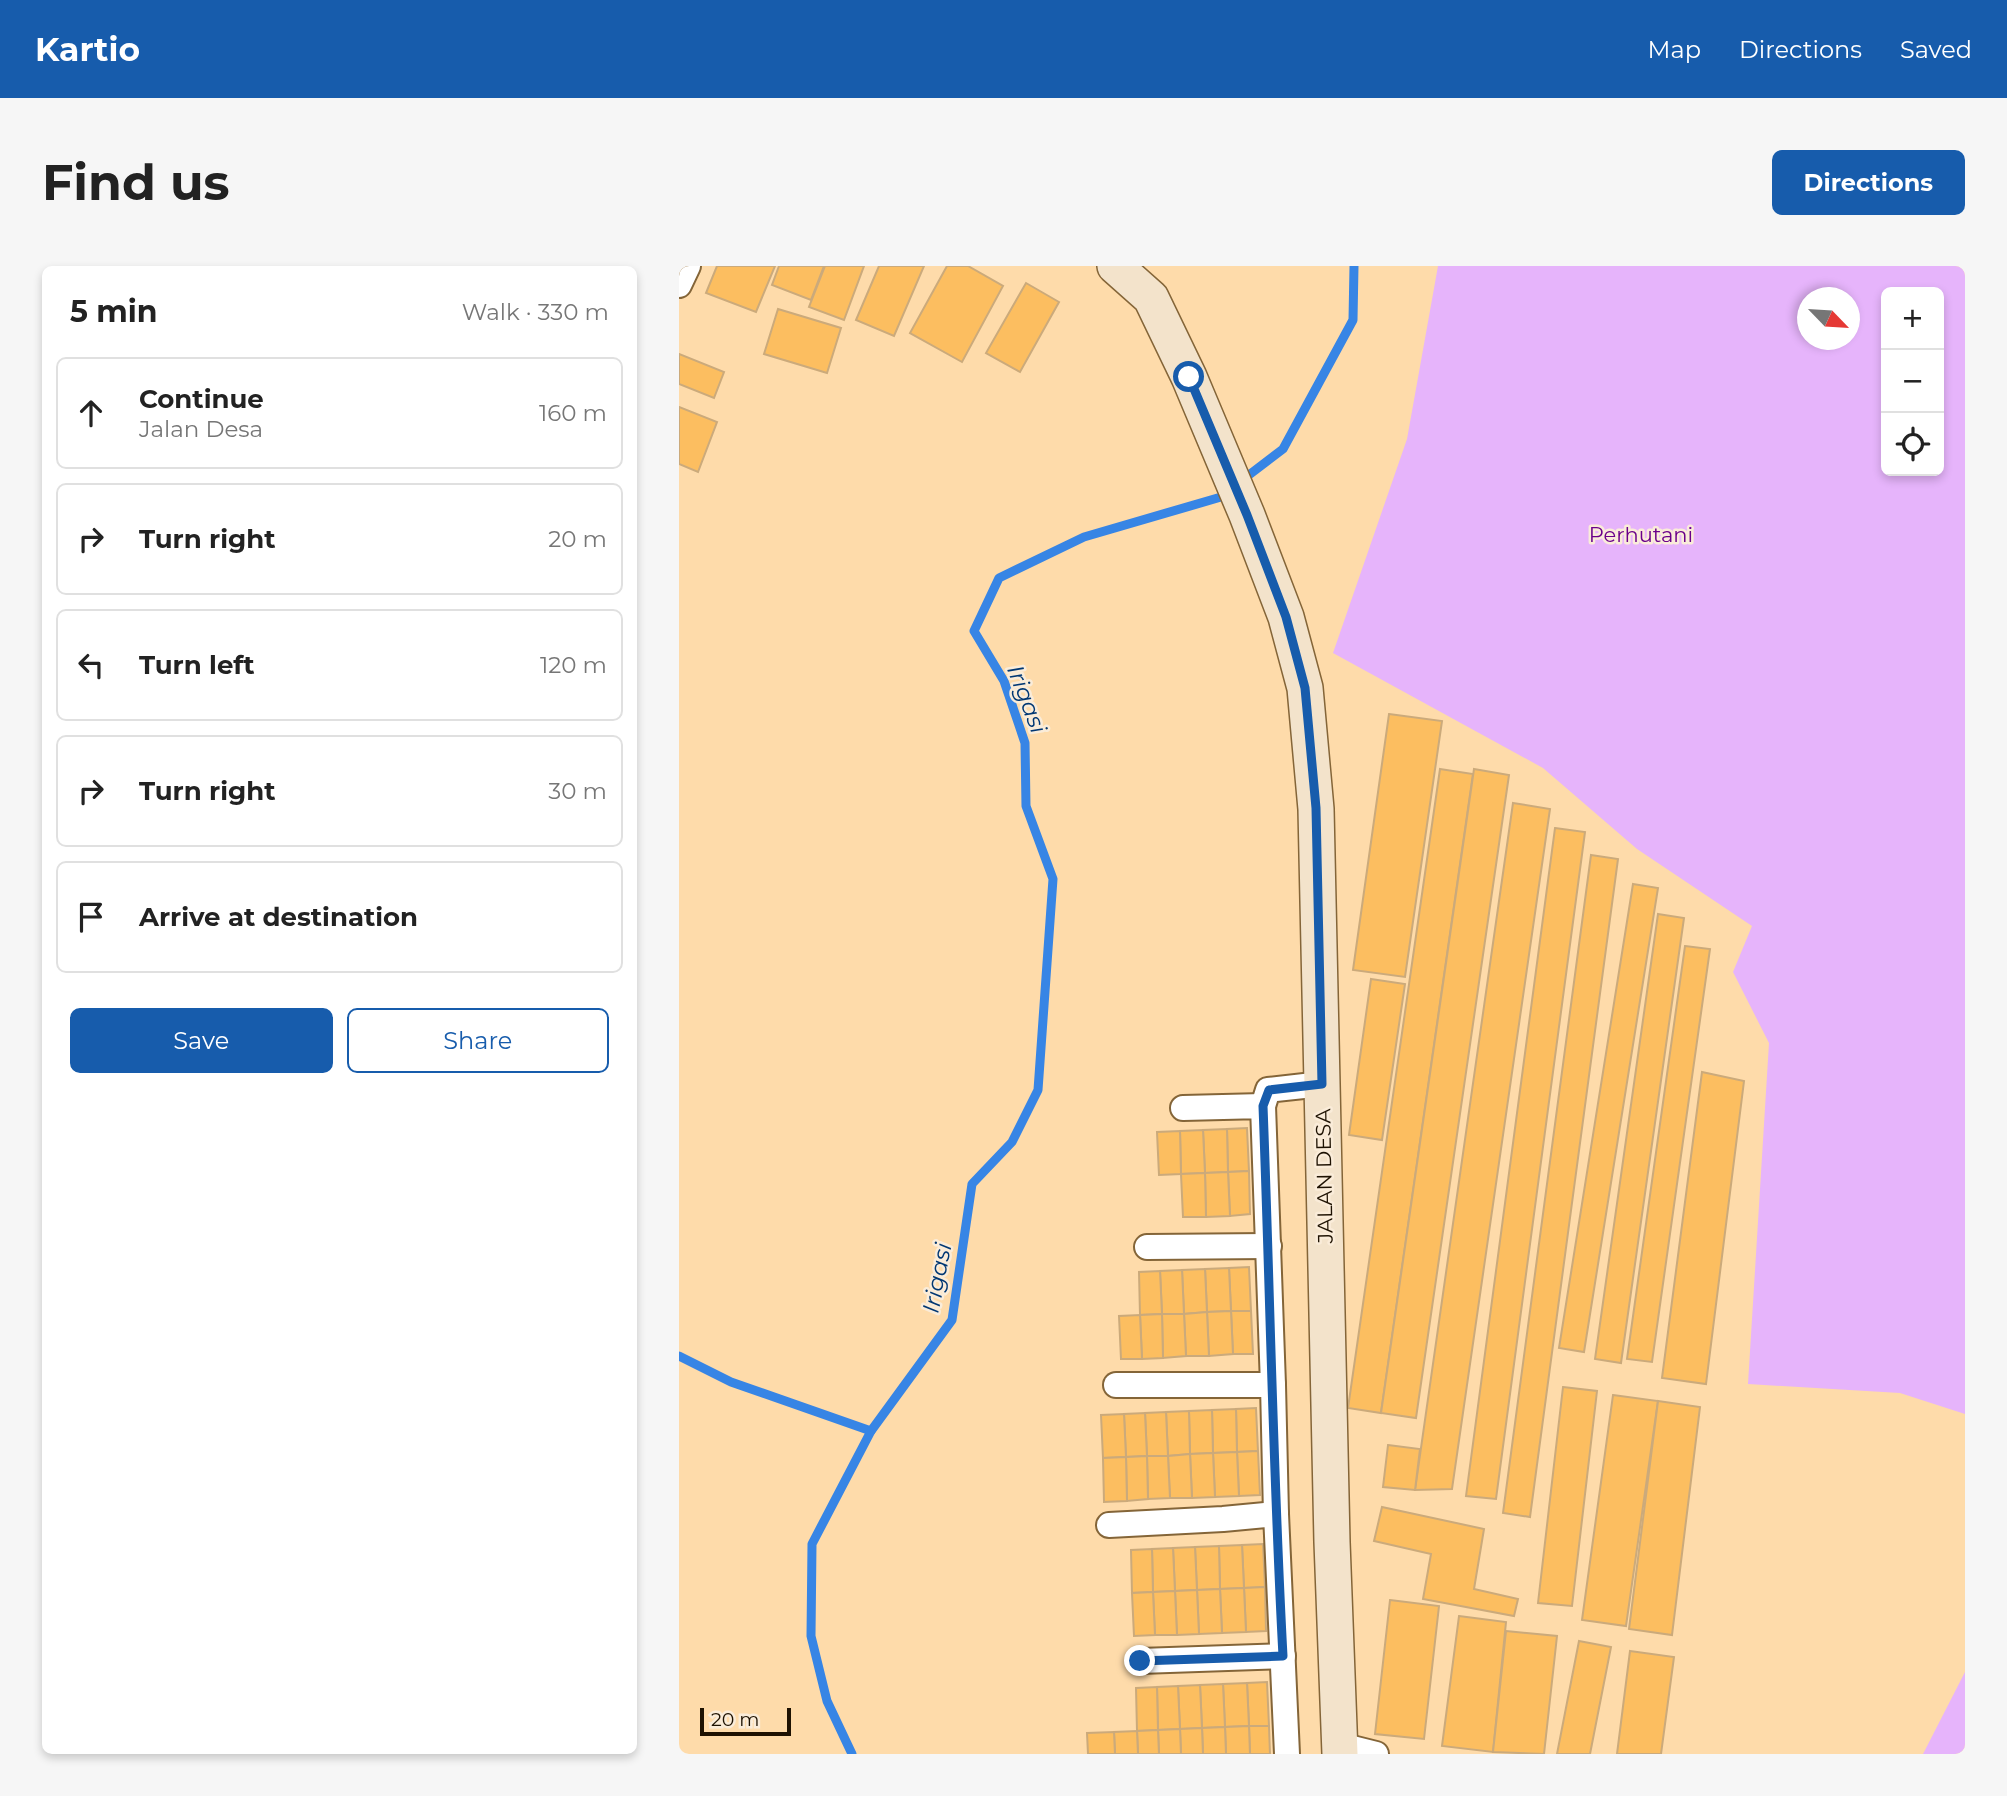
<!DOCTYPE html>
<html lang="en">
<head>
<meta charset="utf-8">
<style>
  :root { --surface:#fff; --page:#f6f6f6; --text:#222; --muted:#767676; --line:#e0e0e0; --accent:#175cac }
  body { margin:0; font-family:Montserrat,sans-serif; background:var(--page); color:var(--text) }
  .controls { position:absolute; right:21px; top:21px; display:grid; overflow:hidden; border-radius:10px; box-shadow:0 4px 10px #0003 }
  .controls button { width:63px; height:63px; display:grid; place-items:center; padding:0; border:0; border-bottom:2px solid var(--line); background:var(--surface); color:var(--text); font:35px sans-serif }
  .compass { position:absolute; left:1118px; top:21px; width:63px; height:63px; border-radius:50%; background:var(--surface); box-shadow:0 4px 10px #0003; rotate:115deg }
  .scale { position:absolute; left:21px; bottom:18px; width:91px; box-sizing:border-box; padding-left:7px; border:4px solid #1e1202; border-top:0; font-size:19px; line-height:24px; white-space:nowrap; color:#1e1202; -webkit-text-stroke:5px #faecd9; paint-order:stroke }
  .stop { position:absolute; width:21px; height:21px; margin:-16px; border:5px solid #175cac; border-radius:50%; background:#fff }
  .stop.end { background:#175cac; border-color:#fff; box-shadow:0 2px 7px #0008 }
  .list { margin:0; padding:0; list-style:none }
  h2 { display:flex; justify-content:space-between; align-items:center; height:91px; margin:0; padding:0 28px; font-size:30px }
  h2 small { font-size:23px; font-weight:400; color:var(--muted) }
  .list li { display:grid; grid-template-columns:46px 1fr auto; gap:21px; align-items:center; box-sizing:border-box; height:112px; margin:0 14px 14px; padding:0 14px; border:2px solid var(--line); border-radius:10px }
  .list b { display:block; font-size:26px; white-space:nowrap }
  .list p { margin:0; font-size:23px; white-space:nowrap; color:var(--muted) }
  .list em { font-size:23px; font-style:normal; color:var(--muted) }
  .actions { display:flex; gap:14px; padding:21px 28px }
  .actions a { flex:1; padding:16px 0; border:2px solid var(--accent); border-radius:10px; text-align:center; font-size:24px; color:var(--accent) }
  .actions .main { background:var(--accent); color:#fff }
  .icon { flex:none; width:38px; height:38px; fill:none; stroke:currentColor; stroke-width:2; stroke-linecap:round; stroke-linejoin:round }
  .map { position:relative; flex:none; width:1286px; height:1488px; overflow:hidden; border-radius:10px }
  header { display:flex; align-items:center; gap:42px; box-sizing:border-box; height:98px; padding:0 35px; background:var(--accent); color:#fff }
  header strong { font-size:33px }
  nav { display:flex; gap:38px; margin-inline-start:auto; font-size:24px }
  .intro { display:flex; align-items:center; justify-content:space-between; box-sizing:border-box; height:168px; padding:0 42px }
  h1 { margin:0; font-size:49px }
  .button { padding:18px 32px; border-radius:10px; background:var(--accent); color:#fff; font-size:24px; font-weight:700 }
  main { display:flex; gap:42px; padding:0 42px }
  aside { flex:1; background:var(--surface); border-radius:10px; box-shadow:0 4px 10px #0003 }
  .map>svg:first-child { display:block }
  .green { fill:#e6b4fb; fill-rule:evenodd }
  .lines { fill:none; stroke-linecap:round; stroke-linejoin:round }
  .stream { stroke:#3785e5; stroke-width:9 }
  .building { fill:#fcbe60; stroke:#cbaa7b; stroke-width:2 }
  .street-casing { stroke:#846538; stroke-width:28 }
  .secondary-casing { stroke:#846538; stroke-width:38 }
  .street { stroke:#fff; stroke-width:24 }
  .secondary { stroke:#f3e3cb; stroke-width:35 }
  .route { stroke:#175cac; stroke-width:9 }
  .labels { text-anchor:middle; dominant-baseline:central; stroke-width:5; stroke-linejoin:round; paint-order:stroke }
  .park-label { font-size:21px; fill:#6b008a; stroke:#faecd9 }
  .street-label { font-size:21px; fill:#1e1202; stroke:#faecd9 }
  .water-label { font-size:23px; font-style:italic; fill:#003773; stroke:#faecd9 }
</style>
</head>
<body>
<header>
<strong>Kartio</strong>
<nav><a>Map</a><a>Directions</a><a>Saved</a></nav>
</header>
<div class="intro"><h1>Find us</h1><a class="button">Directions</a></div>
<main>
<aside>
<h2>5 min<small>Walk · 330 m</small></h2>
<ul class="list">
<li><svg class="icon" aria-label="ahead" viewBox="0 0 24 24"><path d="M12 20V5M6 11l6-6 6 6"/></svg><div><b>Continue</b><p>Jalan Desa</p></div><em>160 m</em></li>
<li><svg class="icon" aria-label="right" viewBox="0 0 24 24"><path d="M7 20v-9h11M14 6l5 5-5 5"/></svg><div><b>Turn right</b></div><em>20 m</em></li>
<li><svg class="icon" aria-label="left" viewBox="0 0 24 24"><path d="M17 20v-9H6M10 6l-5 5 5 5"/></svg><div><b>Turn left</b></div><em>120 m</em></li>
<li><svg class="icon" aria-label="right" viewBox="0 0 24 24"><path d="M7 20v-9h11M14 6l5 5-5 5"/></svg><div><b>Turn right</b></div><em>30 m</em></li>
<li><svg class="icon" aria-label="arrive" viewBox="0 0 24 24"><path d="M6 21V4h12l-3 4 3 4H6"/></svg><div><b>Arrive at destination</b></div></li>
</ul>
<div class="actions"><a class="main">Save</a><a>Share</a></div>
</aside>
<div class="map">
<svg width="1286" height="1488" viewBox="0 0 1286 1488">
  <rect width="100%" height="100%" fill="#fedbaa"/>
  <!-- green -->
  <g class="green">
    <path d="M 759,0 L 1286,0 L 1286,1148 L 1221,1127 L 1069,1118 L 1090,777 L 1054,706 L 1073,660 L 958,583 L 864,502 L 654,387 L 728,173 ZM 1207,26 L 1260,26 L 1260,205 L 1207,205 ZM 1128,32 L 1170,32 L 1170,74 L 1128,74 Z"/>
    <path d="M 1286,1406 L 1286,1488 L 1244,1488 Z"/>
  </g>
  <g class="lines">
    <!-- stream -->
    <g class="stream">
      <path d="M 562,215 L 604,183 L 674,54 L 675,0"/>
      <path d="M 0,1090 L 52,1116 L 192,1165"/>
      <path d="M 173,1488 L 148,1435 L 132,1370 L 133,1278 L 192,1165 L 273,1054 L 293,918 L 333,876 L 359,824 L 374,613 L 347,540 L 346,477 L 325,415 L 295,365 L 320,312 L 405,271 L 542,231 L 551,224"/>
    </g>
  </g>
  <!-- building -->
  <g class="building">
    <path d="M 38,0 L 96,0 L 77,46 L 27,27 Z"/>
    <path d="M 100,0 L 145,0 L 132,34 L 93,19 Z"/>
    <path d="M 146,0 L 185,0 L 165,54 L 130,41 Z"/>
    <path d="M 200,0 L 245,0 L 215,70 L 177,54 Z"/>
    <path d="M 268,0 L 289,0 L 324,20 L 283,96 L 231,67 Z"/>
    <path d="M 347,17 L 380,36 L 341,106 L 307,87 Z"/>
    <path d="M 99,43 L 162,62 L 148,107 L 85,88 Z"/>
    <path d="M 0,88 L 45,106 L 35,132 L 0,118 Z"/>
    <path d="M 0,141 L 38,156 L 19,206 L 0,198 Z"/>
    <path d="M 710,448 L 763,455 L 726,711 L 674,704 Z"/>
    <path d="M 761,503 L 794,508 L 702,1147 L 669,1142 Z"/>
    <path d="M 795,503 L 830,509 L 737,1152 L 702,1147 Z"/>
    <path d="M 834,537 L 871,543 L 773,1223 L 736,1224 Z"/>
    <path d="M 876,562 L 906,566 L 817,1233 L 787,1230 Z"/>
    <path d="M 912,589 L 939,593 L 851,1251 L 824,1247 Z"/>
    <path d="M 954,618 L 979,622 L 905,1086 L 880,1082 Z"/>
    <path d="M 979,648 L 1005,652 L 942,1097 L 916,1093 Z"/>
    <path d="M 1006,680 L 1031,683 L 973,1096 L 948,1093 Z"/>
    <path d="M 692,713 L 726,718 L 703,874 L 670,869 Z"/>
    <path d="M 1023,806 L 1065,815 L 1027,1118 L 983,1112 Z"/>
    <path d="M 568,862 L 570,905 L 549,906 L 548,863 Z"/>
    <path d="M 548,863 L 549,906 L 526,907 L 524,864 Z"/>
    <path d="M 524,864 L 526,907 L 502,908 L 501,865 Z"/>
    <path d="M 501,865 L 502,908 L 480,909 L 478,866 Z"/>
    <path d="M 570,905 L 571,948 L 551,950 L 549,906 Z"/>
    <path d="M 549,906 L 551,950 L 527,951 L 526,907 Z"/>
    <path d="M 526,907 L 527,951 L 504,951 L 502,908 Z"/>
    <path d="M 570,1001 L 572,1045 L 552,1045 L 550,1002 Z"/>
    <path d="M 550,1002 L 552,1045 L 528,1046 L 526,1003 Z"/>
    <path d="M 526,1003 L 528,1046 L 505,1048 L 503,1004 Z"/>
    <path d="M 503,1004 L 505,1048 L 483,1048 L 481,1005 Z"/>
    <path d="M 481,1005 L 483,1048 L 461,1049 L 460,1006 Z"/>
    <path d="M 552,1045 L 572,1045 L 574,1088 L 554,1088 Z"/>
    <path d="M 552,1045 L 554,1088 L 530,1090 L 528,1046 Z"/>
    <path d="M 528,1046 L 530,1090 L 507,1090 L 505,1048 Z"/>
    <path d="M 483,1048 L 505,1048 L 507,1090 L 484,1092 Z"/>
    <path d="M 483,1048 L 484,1092 L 463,1093 L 461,1049 Z"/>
    <path d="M 461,1049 L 463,1093 L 442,1093 L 440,1050 Z"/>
    <path d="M 884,1121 L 918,1125 L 893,1340 L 859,1337 Z"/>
    <path d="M 934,1129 L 979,1135 L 947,1360 L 903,1354 Z"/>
    <path d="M 979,1135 L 1021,1141 L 993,1369 L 950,1363 Z"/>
    <path d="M 577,1142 L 579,1185 L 558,1186 L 557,1143 Z"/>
    <path d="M 557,1143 L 558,1186 L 534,1187 L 533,1144 Z"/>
    <path d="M 533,1144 L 534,1187 L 511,1188 L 510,1145 Z"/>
    <path d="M 510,1145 L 511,1188 L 489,1190 L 487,1146 Z"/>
    <path d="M 487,1146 L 489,1190 L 468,1190 L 466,1147 Z"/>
    <path d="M 466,1147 L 468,1190 L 447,1191 L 445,1148 Z"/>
    <path d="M 445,1148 L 447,1191 L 424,1192 L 422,1149 Z"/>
    <path d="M 709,1179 L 741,1183 L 736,1224 L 704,1221 Z"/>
    <path d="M 579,1185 L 581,1229 L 560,1230 L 558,1186 Z"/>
    <path d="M 558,1186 L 560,1230 L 536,1231 L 534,1187 Z"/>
    <path d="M 534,1187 L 536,1231 L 513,1232 L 511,1188 Z"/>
    <path d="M 511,1188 L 513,1232 L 491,1232 L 489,1190 Z"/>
    <path d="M 468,1190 L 489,1190 L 491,1232 L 469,1233 Z"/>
    <path d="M 468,1190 L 469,1233 L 448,1235 L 447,1191 Z"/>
    <path d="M 447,1191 L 448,1235 L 425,1236 L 424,1192 Z"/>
    <path d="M 703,1241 L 805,1263 L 795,1323 L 839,1333 L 835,1350 L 744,1333 L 752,1288 L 695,1275 Z"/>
    <path d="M 584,1278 L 586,1321 L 565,1322 L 563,1279 Z"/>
    <path d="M 563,1279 L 565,1322 L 541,1323 L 540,1280 Z"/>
    <path d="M 540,1280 L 541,1323 L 518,1324 L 516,1281 Z"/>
    <path d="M 516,1281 L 518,1324 L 496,1325 L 494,1282 Z"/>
    <path d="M 494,1282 L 496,1325 L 474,1326 L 473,1283 Z"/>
    <path d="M 473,1283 L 474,1326 L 453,1327 L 452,1284 Z"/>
    <path d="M 586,1321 L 587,1365 L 567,1366 L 565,1322 Z"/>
    <path d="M 565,1322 L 567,1366 L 543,1367 L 541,1323 Z"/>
    <path d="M 541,1323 L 543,1367 L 520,1368 L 518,1324 Z"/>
    <path d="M 518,1324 L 520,1368 L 498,1369 L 496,1325 Z"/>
    <path d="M 496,1325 L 498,1369 L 476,1369 L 474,1326 Z"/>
    <path d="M 474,1326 L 476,1369 L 455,1370 L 453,1327 Z"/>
    <path d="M 711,1334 L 760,1340 L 745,1473 L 696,1468 Z"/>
    <path d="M 780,1350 L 827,1356 L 814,1486 L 763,1480 Z"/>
    <path d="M 827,1365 L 878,1370 L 865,1488 L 814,1486 Z"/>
    <path d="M 900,1375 L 932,1381 L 911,1488 L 878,1488 Z"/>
    <path d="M 951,1385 L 995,1391 L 982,1488 L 938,1488 Z"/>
    <path d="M 588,1416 L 590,1460 L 570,1460 L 568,1417 Z"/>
    <path d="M 568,1417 L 570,1460 L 546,1461 L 544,1418 Z"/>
    <path d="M 544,1418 L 546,1461 L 523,1462 L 521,1419 Z"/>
    <path d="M 521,1419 L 523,1462 L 501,1463 L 499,1420 Z"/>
    <path d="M 499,1420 L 501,1463 L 479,1464 L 478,1421 Z"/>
    <path d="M 478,1421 L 479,1464 L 458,1465 L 457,1422 Z"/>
    <path d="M 570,1460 L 590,1460 L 591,1488 L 571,1488 Z"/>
    <path d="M 570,1460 L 571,1488 L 547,1488 L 546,1461 Z"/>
    <path d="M 546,1461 L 547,1488 L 524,1488 L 523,1462 Z"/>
    <path d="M 523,1462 L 524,1488 L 502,1488 L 501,1463 Z"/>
    <path d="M 501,1463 L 502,1488 L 480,1488 L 479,1464 Z"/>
    <path d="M 479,1464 L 480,1488 L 459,1488 L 458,1465 Z"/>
    <path d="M 458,1465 L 459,1488 L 436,1488 L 435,1466 Z"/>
    <path d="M 435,1466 L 436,1488 L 409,1488 L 408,1467 Z"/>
  </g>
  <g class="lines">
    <defs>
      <g id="street">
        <path d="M 0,19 L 9,0"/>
        <path d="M 584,840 L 589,824 L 643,818"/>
        <path d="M 504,842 L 584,840 L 594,1119 L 597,1248"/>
        <path d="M 468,981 L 590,980"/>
        <path d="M 437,1119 L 594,1119"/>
        <path d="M 430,1259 L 544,1253 L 597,1248 L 608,1488"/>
        <path d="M 461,1395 L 604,1390"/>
        <path d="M 661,1479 L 697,1488"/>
      </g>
      <path id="secondary" d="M 436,0 L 472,32 L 510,111 L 568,249 L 607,351 L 626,422 L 637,543 L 653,1276 L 661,1488"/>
    </defs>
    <!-- street casing -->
    <use href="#street" class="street-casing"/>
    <!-- secondary casing -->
    <use href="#secondary" class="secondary-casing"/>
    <!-- street -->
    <use href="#street" class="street"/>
    <!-- secondary -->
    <use href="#secondary" class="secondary"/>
  </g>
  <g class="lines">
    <!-- route -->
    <path class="route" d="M 461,1395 L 604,1390 C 594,1207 591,1023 584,840 L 590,824 L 643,818 L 637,542 L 626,422 L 607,351 L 568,249 L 510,111"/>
  </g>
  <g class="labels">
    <!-- park labels -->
    <g class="park-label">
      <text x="962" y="268">Perhutani</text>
    </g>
    <!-- street labels -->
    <g class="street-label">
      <text transform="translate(645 910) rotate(-91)">JALAN DESA</text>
    </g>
    <!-- water labels -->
    <g class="water-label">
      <text transform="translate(348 433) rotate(69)">Irigasi</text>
      <text transform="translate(258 1012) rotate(-79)">Irigasi</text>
    </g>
  </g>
</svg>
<div class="controls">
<button>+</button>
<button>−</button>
<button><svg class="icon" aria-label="locate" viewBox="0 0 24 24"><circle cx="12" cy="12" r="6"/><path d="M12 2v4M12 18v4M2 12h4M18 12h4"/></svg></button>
</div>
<svg class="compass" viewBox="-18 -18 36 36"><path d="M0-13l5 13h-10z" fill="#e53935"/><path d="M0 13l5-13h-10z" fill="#767676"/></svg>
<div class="scale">20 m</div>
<div class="stop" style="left:510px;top:111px"></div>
<div class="stop end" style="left:461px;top:1395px"></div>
</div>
</main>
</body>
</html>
